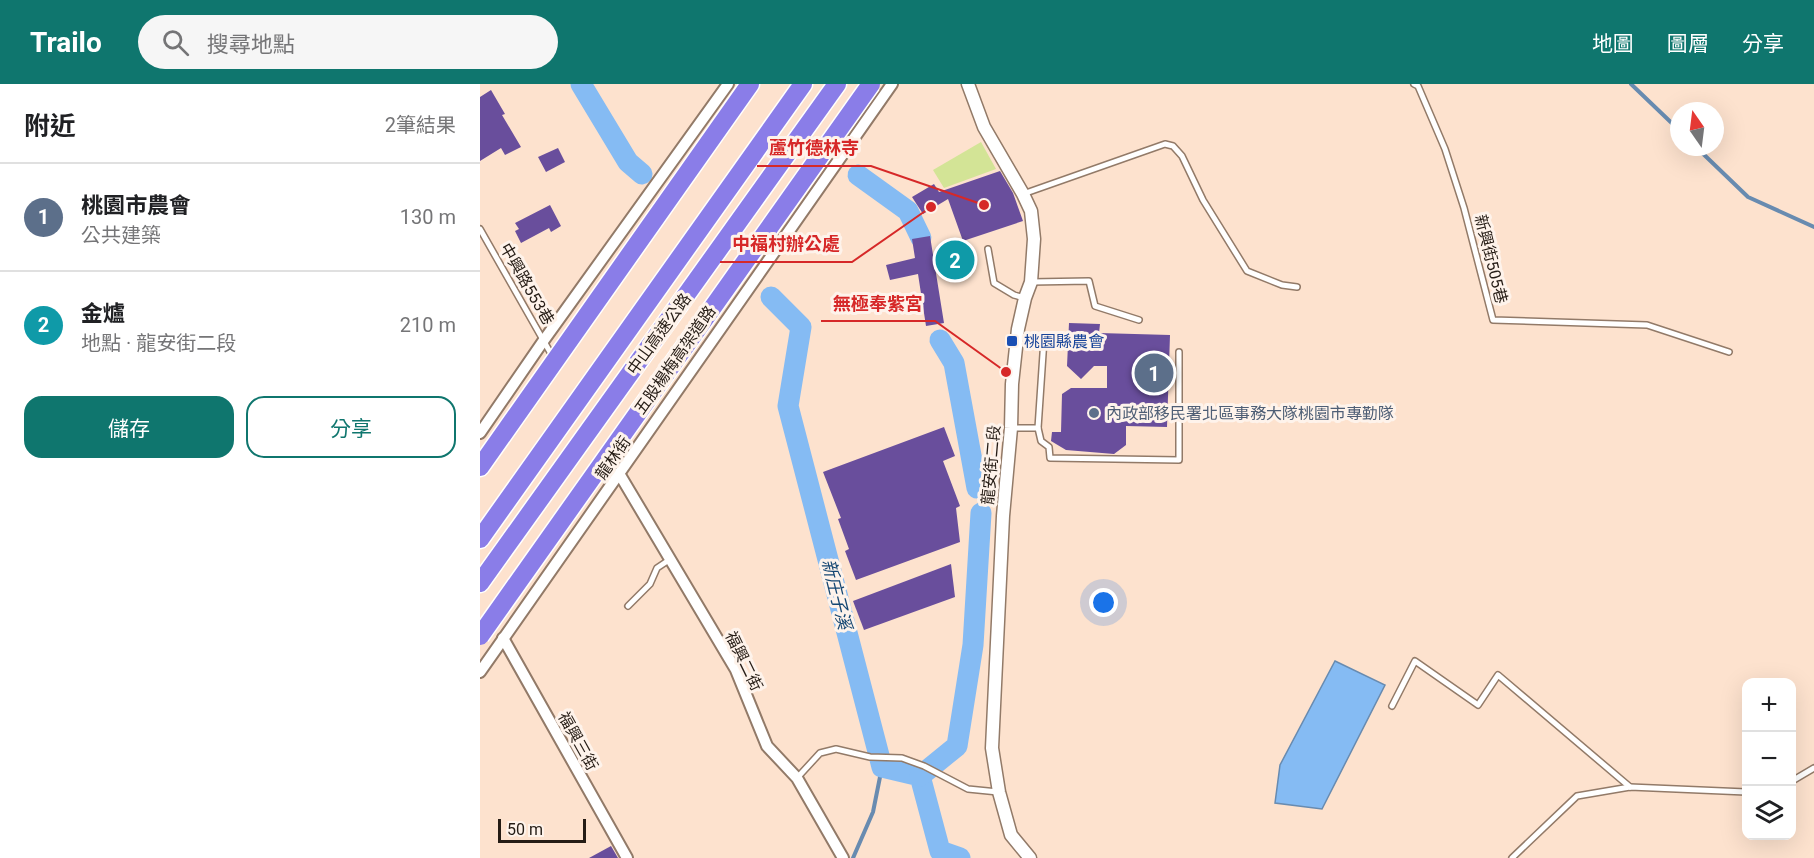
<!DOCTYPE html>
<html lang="zh-TW">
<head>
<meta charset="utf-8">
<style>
  :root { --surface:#fff; --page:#f6f6f6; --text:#202124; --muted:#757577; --line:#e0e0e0; --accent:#0f766e }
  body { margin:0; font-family:Roboto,"Noto Sans TC",sans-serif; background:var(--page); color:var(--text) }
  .controls { position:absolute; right:18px; bottom:18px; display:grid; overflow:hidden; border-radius:12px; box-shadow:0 6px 24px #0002 }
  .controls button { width:54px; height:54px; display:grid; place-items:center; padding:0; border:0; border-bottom:2px solid var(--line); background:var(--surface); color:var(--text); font:30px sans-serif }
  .compass { position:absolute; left:1190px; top:18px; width:54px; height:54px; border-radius:50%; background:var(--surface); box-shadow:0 6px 24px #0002; rotate:346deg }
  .scale { position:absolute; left:18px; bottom:15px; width:88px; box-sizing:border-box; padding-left:6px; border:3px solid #251c15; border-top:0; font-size:16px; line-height:21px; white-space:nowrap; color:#251c15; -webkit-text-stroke:4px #fef3eb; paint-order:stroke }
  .you { position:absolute; left:624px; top:519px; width:21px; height:21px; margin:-15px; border:4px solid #fff; border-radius:50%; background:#1a73e8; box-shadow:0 0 0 9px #1a73e833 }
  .badge { display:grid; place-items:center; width:39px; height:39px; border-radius:50%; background:var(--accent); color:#fff; font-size:20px; font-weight:700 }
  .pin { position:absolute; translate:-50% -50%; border:3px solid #fff; box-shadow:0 2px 6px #0006 }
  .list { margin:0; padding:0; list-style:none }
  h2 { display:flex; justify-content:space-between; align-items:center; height:78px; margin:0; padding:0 24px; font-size:26px }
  h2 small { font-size:20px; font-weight:400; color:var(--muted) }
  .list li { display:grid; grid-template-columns:39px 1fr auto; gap:18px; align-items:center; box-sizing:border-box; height:108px; padding:0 24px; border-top:2px solid var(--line) }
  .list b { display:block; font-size:22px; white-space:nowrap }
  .list p { margin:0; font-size:20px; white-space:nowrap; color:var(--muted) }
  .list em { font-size:20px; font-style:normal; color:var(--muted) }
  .actions { display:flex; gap:12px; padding:18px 24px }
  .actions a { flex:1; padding:14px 0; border:2px solid var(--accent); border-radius:18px; text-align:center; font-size:21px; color:var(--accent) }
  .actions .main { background:var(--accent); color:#fff }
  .icon { flex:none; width:33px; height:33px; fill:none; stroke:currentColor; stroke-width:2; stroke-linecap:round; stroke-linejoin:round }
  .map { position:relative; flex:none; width:1334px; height:774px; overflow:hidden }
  header { display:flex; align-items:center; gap:36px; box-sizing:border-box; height:84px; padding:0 30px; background:var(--accent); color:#fff }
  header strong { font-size:28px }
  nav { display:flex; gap:33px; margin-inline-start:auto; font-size:21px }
  .search { width:420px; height:54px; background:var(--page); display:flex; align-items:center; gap:15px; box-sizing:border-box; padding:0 21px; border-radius:33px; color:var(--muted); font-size:22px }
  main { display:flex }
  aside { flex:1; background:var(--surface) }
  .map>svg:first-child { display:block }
  .green { fill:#d3e496 }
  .water { fill:#85bbf3; stroke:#688bb0; stroke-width:1.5 }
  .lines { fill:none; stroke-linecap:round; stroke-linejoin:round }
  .stream { stroke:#688bb0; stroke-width:4 }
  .river { stroke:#85bbf3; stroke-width:21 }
  .building { fill:#694e9c }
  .service-casing { stroke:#927a68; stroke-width:8 }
  .minor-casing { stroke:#927a68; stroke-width:14 }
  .tertiary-casing { stroke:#927a68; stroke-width:15 }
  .motorway-casing { stroke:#fff; stroke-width:21 }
  .service { stroke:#fff; stroke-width:5 }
  .minor { stroke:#fff; stroke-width:10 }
  .tertiary { stroke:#fff; stroke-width:12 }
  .motorway { stroke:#8a7de8; stroke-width:18 }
  .motorway-bridge-casing { stroke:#fff; stroke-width:21; stroke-linecap:butt }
  .motorway-bridge { stroke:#8a7de8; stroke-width:18 }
  .transit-dot { fill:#1a4fb4; stroke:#fef3eb; stroke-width:2 }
  .service-dot { fill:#5c6f8a; stroke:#fef3eb; stroke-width:2 }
  .labels { text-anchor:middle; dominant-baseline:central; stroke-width:6; stroke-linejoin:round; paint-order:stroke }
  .street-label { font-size:16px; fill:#251c15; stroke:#fef3eb }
  .transit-label { font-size:16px; fill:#164399; stroke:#fef3eb; text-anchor:start }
  .service-label { font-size:16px; fill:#4e5e75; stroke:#fef3eb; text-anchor:start }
  .water-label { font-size:18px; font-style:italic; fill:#154773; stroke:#fef3eb }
  .leader { fill:none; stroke:#d62828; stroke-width:2 }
  .callout-dot { fill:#d62828; stroke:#fef3eb; stroke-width:2 }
  .callout-label { font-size:18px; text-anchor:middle; font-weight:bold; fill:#d62828; stroke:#fef3eb; stroke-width:6; stroke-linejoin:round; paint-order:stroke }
</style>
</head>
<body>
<header>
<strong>Trailo</strong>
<div class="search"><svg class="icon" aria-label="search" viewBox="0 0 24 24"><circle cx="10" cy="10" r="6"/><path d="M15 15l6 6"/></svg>搜尋地點</div>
<nav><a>地圖</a><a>圖層</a><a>分享</a></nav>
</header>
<main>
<aside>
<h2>附近<small>2筆結果</small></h2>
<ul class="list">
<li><span class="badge" style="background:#5c6f8a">1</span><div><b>桃園市農會</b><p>公共建築</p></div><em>130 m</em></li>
<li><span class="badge" style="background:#0f9aa8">2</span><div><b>金爐</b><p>地點 · 龍安街二段</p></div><em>210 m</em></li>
</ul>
<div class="actions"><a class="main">儲存</a><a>分享</a></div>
</aside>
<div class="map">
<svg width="1334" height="774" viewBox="0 0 1334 774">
  <rect width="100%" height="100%" fill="#fde2ce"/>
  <!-- green -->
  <path class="green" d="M 501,58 L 516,85 L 464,104 L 453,86 Z"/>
  <!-- water -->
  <path class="water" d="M 855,577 L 905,601 L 842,725 L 795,719 L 800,681 Z"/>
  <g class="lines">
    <!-- stream -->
    <g class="stream">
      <path d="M 1151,0 L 1199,46"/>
      <path d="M 1216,63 L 1268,113 L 1334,143"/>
      <path d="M 373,774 L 393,728 L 402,683"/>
    </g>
    <!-- river -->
    <g class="river">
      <path d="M 101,0 L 148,78 L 162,90"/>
      <path d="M 378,91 L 428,127 L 441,154"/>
      <path d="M 291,213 L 321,243 L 308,322 L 402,683 L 440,692 L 460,767 L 480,774"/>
      <path d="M 460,256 L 474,279 L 497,404"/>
      <path d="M 440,692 L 477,662 L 493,561 L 501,429"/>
    </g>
  </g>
  <!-- building -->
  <g class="building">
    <path d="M 11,6 L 25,30 L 22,31 L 41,63 L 25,71 L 21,64 L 0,77 L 0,13 Z"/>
    <path d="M 78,64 L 85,78 L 66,88 L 58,73 Z"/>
    <path d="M 520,87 L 533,109 L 543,137 L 483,157 L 468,115 L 443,130 L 432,113 L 454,100 L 459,108 Z"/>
    <path d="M 70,121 L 81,142 L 71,148 L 69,144 L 41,159 L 35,147 L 39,145 L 35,139 Z"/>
    <path d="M 450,152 L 464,239 L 446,242 L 438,190 L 410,196 L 406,181 L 435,174 L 432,155 Z"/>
    <path d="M 589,239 L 620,240 L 619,249 L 690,251 L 687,343 L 646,342 L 646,361 L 634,370 L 586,366 L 571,357 L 572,348 L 581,348 L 582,310 L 591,304 L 627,304 L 627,282 L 614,282 L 601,295 L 587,282 Z"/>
    <path d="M 464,343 L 475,372 L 463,377 L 480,422 L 476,424 L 480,458 L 376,496 L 365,467 L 369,465 L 358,435 L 361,434 L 343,388 Z"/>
    <path d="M 471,480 L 475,513 L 384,546 L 373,517 Z"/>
    <path d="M 131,762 L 138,774 L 109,774 Z"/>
  </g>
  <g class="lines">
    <defs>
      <g id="service">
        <path d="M 934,0 L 938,2 L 965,65 L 984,124 L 1013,236 L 1167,241 L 1249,268"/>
        <path d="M 543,110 L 685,60 L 693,62 L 702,72 L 723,116 L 767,187 L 802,201 L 817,203"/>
        <path d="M 0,145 L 70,268"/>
        <path d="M 508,165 L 514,199 L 534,211 L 545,214"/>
        <path d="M 551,198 L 609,197 L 615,222 L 659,236"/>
        <path d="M 533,344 L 558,344 L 564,255"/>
        <path d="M 558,344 L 561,357 L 569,363 L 570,374 L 699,376 L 699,268"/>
        <path d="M 148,522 L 170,500 L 177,484 L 189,476"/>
        <path d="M 912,622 L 935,577 L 998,621 L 1018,591 L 1150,703"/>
        <path d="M 317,694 L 340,669 L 356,665 L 390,673 L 422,674 L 444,682 L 488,705 L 518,708"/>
        <path d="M 1312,697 L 1334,684"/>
        <path d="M 1032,774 L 1097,712 L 1150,703 L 1266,708"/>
      </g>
      <g id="minor">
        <path d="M 0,349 L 64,256 L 248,0"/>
        <path d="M 140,391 L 256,586 L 287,662 L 317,694 L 363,774"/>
        <path d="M 23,554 L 147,774"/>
        <path d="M 0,588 L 412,0"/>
      </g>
      <path id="tertiary" d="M 488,0 L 504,43 L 543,110 L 551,127 L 554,155 L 551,198 L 545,214 L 538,245 L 532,300 L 531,344 L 523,432 L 512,664 L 519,708 L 531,751 L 550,774"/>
      <g id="motorway">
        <path d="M 0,383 L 270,0"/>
        <path d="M 0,455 L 323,0"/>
        <path d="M 0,499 L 357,0"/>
      </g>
    </defs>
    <!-- service casing -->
    <use href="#service" class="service-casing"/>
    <!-- minor casing -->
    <use href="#minor" class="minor-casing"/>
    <!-- tertiary casing -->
    <use href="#tertiary" class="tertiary-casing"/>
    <!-- motorway casing -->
    <use href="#motorway" class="motorway-casing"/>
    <!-- service -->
    <use href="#service" class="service"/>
    <!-- minor -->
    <use href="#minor" class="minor"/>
    <!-- tertiary -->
    <use href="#tertiary" class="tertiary"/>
    <!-- motorway -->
    <use href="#motorway" class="motorway"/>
    <defs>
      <path id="motorway-bridge" d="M 0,552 L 391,0"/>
    </defs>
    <!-- motorway-bridge casing -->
    <use href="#motorway-bridge" class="motorway-bridge-casing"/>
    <!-- motorway-bridge -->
    <use href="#motorway-bridge" class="motorway-bridge"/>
  </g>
  <!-- markers -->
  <rect class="transit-dot" x="526" y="251" width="12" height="12" rx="3"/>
  <circle class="service-dot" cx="614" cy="329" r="6"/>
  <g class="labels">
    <!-- street labels -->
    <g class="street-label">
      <text transform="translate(1011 175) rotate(76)">新興街505巷</text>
      <text transform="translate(47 200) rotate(60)">中興路553巷</text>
      <text transform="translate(179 250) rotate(-54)">中山高速公路</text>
      <text transform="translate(195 276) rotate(-55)">五股楊梅高架道路</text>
      <text transform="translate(133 374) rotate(-55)">龍林街</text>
      <text transform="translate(511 381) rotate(-85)">龍安街二段</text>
      <text transform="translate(264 577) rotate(64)">福興二街</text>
      <text transform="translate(98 657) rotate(61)">福興三街</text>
    </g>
    <!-- transit labels -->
    <g class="transit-label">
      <text x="544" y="257">桃園縣農會</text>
    </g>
    <!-- service labels -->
    <g class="service-label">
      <text x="626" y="329">內政部移民署北區事務大隊桃園市專勤隊</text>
    </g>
    <!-- water labels -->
    <g class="water-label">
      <text transform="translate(357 510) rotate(76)">新庄子溪</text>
    </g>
  </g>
  <!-- callouts -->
  <path class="leader" d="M504 121L391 82H277M451 123L372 178H240M526 288L455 237H341"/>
  <g class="callout-dot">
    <circle cx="504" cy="121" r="6"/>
    <circle cx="451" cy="123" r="6"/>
    <circle cx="526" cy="288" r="6"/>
  </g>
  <g class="callout-label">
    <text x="334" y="70">蘆竹德林寺</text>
    <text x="306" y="166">中福村辦公處</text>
    <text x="398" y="226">無極奉紫宮</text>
  </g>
</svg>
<div class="controls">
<button>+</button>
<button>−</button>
<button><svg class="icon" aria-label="layers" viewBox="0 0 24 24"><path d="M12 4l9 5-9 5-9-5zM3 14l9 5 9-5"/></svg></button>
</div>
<svg class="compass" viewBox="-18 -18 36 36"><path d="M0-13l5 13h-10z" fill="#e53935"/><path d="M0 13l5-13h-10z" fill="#757577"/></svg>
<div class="scale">50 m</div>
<div class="you"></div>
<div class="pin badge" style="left:674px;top:289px;background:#5c6f8a">1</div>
<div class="pin badge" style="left:475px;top:176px;background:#0f9aa8">2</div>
</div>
</main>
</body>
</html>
